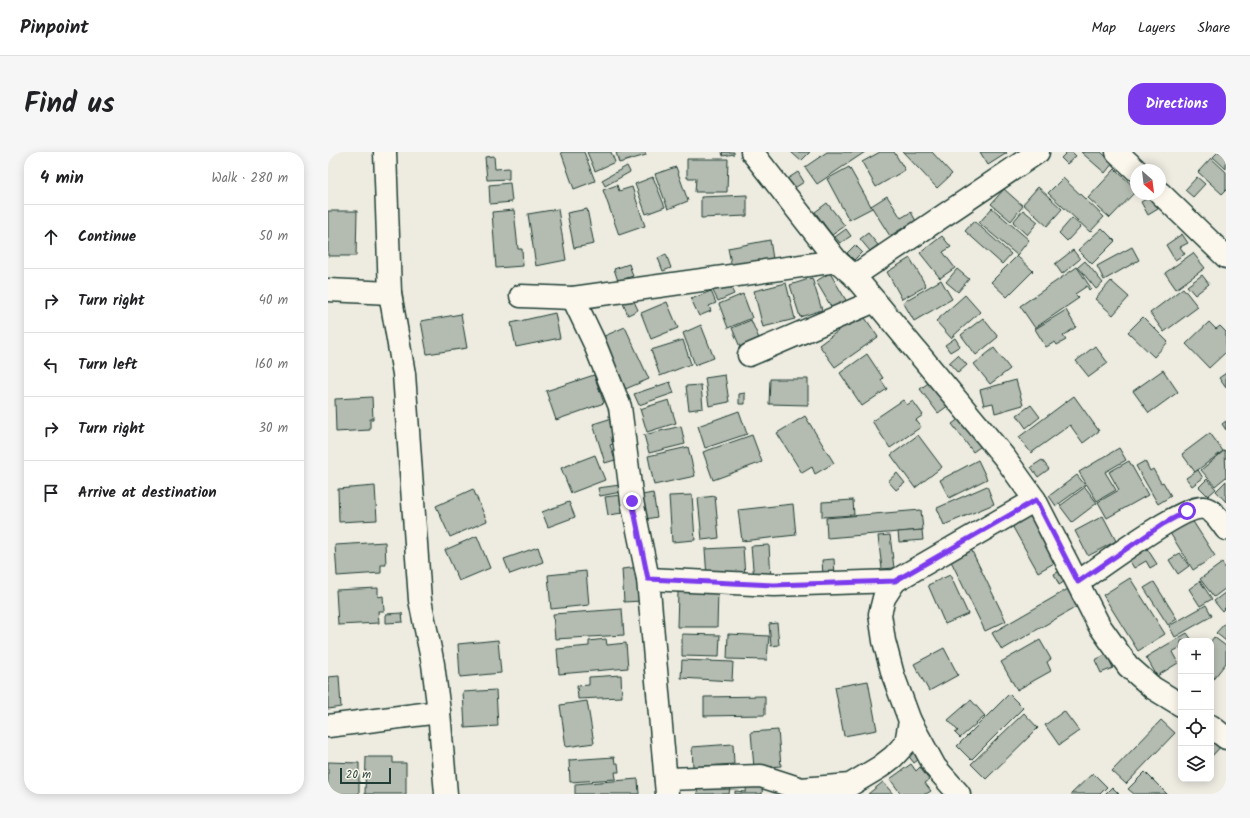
<!DOCTYPE html>
<html lang="en">
<head>
<meta charset="utf-8">
<style>
  :root { --surface:#fff; --page:#f6f6f6; --text:#202124; --muted:#757577; --line:#e0e0e0; --accent:#7c3aed }
  body { margin:0; font-family:Kalam,sans-serif; background:var(--page); color:var(--text) }
  .controls { position:absolute; right:12px; bottom:12px; display:grid; overflow:hidden; border-radius:8px; box-shadow:0 2px 10px #0003 }
  .controls button { width:36px; height:36px; display:grid; place-items:center; padding:0; border:0; border-bottom:1px solid var(--line); background:var(--surface); color:var(--text); font:20px sans-serif }
  .compass { position:absolute; left:802px; top:12px; width:36px; height:36px; border-radius:50%; background:var(--surface); box-shadow:0 2px 10px #0003; rotate:152deg }
  .scale { position:absolute; left:12px; bottom:10px; width:51px; box-sizing:border-box; padding-left:4px; border:2px solid #1f3d34; border-top:0; font-size:11px; line-height:14px; white-space:nowrap; color:#1f3d34; -webkit-text-stroke:3px #fbf7ec; paint-order:stroke }
  .stop { position:absolute; width:12px; height:12px; margin:-9px; border:3px solid #7c3aed; border-radius:50%; background:#fff }
  .stop.end { background:#7c3aed; border-color:#fff; box-shadow:0 1px 4px #0008 }
  .list { margin:0; padding:0; list-style:none }
  h2 { display:flex; justify-content:space-between; align-items:center; height:52px; margin:0; padding:0 16px; font-size:17px }
  h2 small { font-size:13px; font-weight:400; color:var(--muted) }
  .list li { display:grid; grid-template-columns:26px 1fr auto; gap:12px; align-items:center; box-sizing:border-box; height:64px; padding:0 16px; border-top:1px solid var(--line) }
  .list b { display:block; font-size:15px; white-space:nowrap }
  .list em { font-size:13px; font-style:normal; color:var(--muted) }
  .icon { flex:none; width:22px; height:22px; fill:none; stroke:currentColor; stroke-width:2; stroke-linecap:round; stroke-linejoin:round }
  .map { position:relative; flex:none; width:898px; height:642px; overflow:hidden; border-radius:16px }
  header { display:flex; align-items:center; gap:24px; box-sizing:border-box; height:56px; padding:0 20px; background:var(--surface); border-bottom:1px solid var(--line) }
  header strong { font-size:19px }
  nav { display:flex; gap:22px; margin-inline-start:auto; font-size:14px }
  .intro { display:flex; align-items:center; justify-content:space-between; box-sizing:border-box; height:96px; padding:0 24px }
  h1 { margin:0; font-size:28px }
  .button { padding:10px 18px; border-radius:16px; background:var(--accent); color:#fff; font-size:14px; font-weight:700 }
  main { display:flex; gap:24px; padding:0 24px }
  aside { flex:1; background:var(--surface); border-radius:16px; box-shadow:0 2px 10px #0003 }
  .map>svg:first-child { display:block }
  .building { fill:#b4bbb0; stroke:#1f3d34 }
  .lines { fill:none; stroke-linecap:round; stroke-linejoin:round }
  .minor-casing { stroke:#1f3d34; stroke-width:25 }
  .minor { stroke:#fbf7ec; stroke-width:22 }
  .route { stroke:#7c3aed; stroke-width:5 }
</style>
</head>
<body>
<header>
<strong>Pinpoint</strong>
<nav><a>Map</a><a>Layers</a><a>Share</a></nav>
</header>
<div class="intro"><h1>Find us</h1><a class="button">Directions</a></div>
<main>
<aside>
<h2>4 min<small>Walk · 280 m</small></h2>
<ul class="list">
<li><svg class="icon" aria-label="ahead" viewBox="0 0 24 24"><path d="M12 20V5M6 11l6-6 6 6"/></svg><div><b>Continue</b></div><em>50 m</em></li>
<li><svg class="icon" aria-label="right" viewBox="0 0 24 24"><path d="M7 20v-9h11M14 6l5 5-5 5"/></svg><div><b>Turn right</b></div><em>40 m</em></li>
<li><svg class="icon" aria-label="left" viewBox="0 0 24 24"><path d="M17 20v-9H6M10 6l-5 5 5 5"/></svg><div><b>Turn left</b></div><em>160 m</em></li>
<li><svg class="icon" aria-label="right" viewBox="0 0 24 24"><path d="M7 20v-9h11M14 6l5 5-5 5"/></svg><div><b>Turn right</b></div><em>30 m</em></li>
<li><svg class="icon" aria-label="arrive" viewBox="0 0 24 24"><path d="M6 21V4h12l-3 4 3 4H6"/></svg><div><b>Arrive at destination</b></div></li>
</ul>
</aside>
<div class="map">
<svg width="898" height="642" viewBox="0 0 898 642">
  <rect width="100%" height="100%" fill="#eeece1"/>
  <filter id="ink" filterUnits="userSpaceOnUse"><feTurbulence type="fractalNoise" baseFrequency=".025" numOctaves="2"/><feDisplacementMap in="SourceGraphic" scale="8" xChannelSelector="R" yChannelSelector="G"/><feConvolveMatrix kernelMatrix="1 2 1 2 8 2 1 2 1" color-interpolation-filters="sRGB"/></filter>
  <g filter="url(#ink)">
    <!-- building -->
    <g class="building">
      <path d="M 233,0 L 256,0 L 267,29 L 246,37 Z"/>
      <path d="M 259,0 L 283,0 L 287,10 L 267,19 Z"/>
      <path d="M 288,0 L 317,0 L 318,3 L 291,11 Z"/>
      <path d="M 394,0 L 406,0 L 406,2 L 395,4 Z"/>
      <path d="M 463,0 L 482,0 L 473,9 Z"/>
      <path d="M 499,0 L 537,0 L 489,32 L 477,15 Z"/>
      <path d="M 552,0 L 566,0 L 577,18 L 548,35 L 534,10 Z"/>
      <path d="M 575,0 L 604,0 L 624,22 L 609,36 Z"/>
      <path d="M 652,0 L 678,0 L 679,1 L 660,13 Z"/>
      <path d="M 739,0 L 744,0 L 748,4 L 739,12 L 733,6 Z"/>
      <path d="M 753,0 L 773,0 L 785,11 L 777,21 Z"/>
      <path d="M 890,0 L 898,0 L 898,17 L 885,5 Z"/>
      <path d="M 166,4 L 167,17 L 181,16 L 181,27 L 159,28 L 157,5 Z"/>
      <path d="M 883,6 L 898,20 L 898,38 L 894,42 L 870,20 Z"/>
      <path d="M 359,7 L 400,7 L 399,40 L 367,40 L 368,26 L 359,26 Z"/>
      <path d="M 299,14 L 302,20 L 277,34 L 274,28 Z"/>
      <path d="M 348,15 L 360,49 L 340,57 L 327,22 Z"/>
      <path d="M 521,15 L 544,56 L 521,68 L 499,27 Z"/>
      <path d="M 787,17 L 808,37 L 808,39 L 782,66 L 760,46 Z"/>
      <path d="M 470,20 L 476,30 L 465,37 L 459,27 Z"/>
      <path d="M 325,25 L 337,55 L 318,62 L 307,32 Z"/>
      <path d="M 869,25 L 877,32 L 865,45 L 857,38 Z"/>
      <path d="M 735,26 L 776,65 L 762,80 L 720,41 Z"/>
      <path d="M 182,31 L 184,50 L 162,52 L 161,33 Z"/>
      <path d="M 289,33 L 291,39 L 304,35 L 317,74 L 291,83 L 275,38 Z"/>
      <path d="M 710,35 L 734,57 L 719,74 L 695,52 Z"/>
      <path d="M 676,37 L 695,54 L 683,69 L 663,52 Z"/>
      <path d="M 419,43 L 419,64 L 373,66 L 373,45 Z"/>
      <path d="M 559,44 L 573,66 L 583,60 L 589,71 L 583,75 L 581,72 L 562,84 L 543,54 Z"/>
      <path d="M 823,44 L 830,57 L 820,63 L 813,50 Z"/>
      <path d="M 499,51 L 517,74 L 504,83 L 487,60 Z"/>
      <path d="M 664,56 L 701,88 L 689,103 L 651,71 Z"/>
      <path d="M 230,57 L 238,108 L 208,114 L 200,62 Z"/>
      <path d="M 259,57 L 266,92 L 246,96 L 239,61 Z"/>
      <path d="M 186,58 L 190,97 L 194,97 L 195,114 L 168,116 L 164,60 Z"/>
      <path d="M 695,58 L 710,70 L 699,83 L 685,70 Z"/>
      <path d="M 0,59 L 29,59 L 28,104 L 0,104 Z"/>
      <path d="M 744,66 L 753,74 L 739,89 L 731,81 Z"/>
      <path d="M 646,69 L 683,102 L 674,112 L 637,79 Z"/>
      <path d="M 774,76 L 787,89 L 764,112 L 750,98 Z"/>
      <path d="M 518,77 L 523,84 L 512,91 L 507,85 Z"/>
      <path d="M 540,81 L 550,93 L 542,99 L 532,87 Z"/>
      <path d="M 854,82 L 860,91 L 852,95 L 857,102 L 847,108 L 838,93 Z"/>
      <path d="M 614,84 L 623,95 L 615,100 L 627,116 L 612,126 L 592,101 Z"/>
      <path d="M 442,88 L 445,107 L 404,116 L 400,96 Z"/>
      <path d="M 527,93 L 534,100 L 526,108 L 519,101 Z"/>
      <path d="M 804,95 L 811,108 L 776,128 L 769,114 Z"/>
      <path d="M 745,98 L 752,107 L 734,122 L 727,112 Z"/>
      <path d="M 865,101 L 877,116 L 848,137 L 837,121 Z"/>
      <path d="M 338,102 L 343,116 L 335,119 L 330,106 Z"/>
      <path d="M 689,104 L 705,119 L 679,145 L 663,130 Z"/>
      <path d="M 582,106 L 598,134 L 574,147 L 559,120 Z"/>
      <path d="M 757,109 L 775,131 L 768,137 L 750,115 Z"/>
      <path d="M 301,112 L 305,124 L 290,129 L 286,117 Z"/>
      <path d="M 749,115 L 763,136 L 761,138 L 759,134 L 747,142 L 751,146 L 707,176 L 692,154 Z"/>
      <path d="M 629,117 L 641,127 L 630,140 L 618,130 Z"/>
      <path d="M 502,121 L 519,150 L 505,158 L 488,129 Z"/>
      <path d="M 874,123 L 881,132 L 867,143 L 859,134 Z"/>
      <path d="M 484,126 L 494,158 L 472,165 L 462,133 Z"/>
      <path d="M 613,128 L 624,147 L 586,169 L 575,150 Z"/>
      <path d="M 783,129 L 801,145 L 785,163 L 767,147 Z"/>
      <path d="M 458,131 L 467,167 L 435,175 L 426,139 Z"/>
      <path d="M 401,132 L 406,142 L 390,149 L 385,139 Z"/>
      <path d="M 855,136 L 870,155 L 836,180 L 822,161 Z"/>
      <path d="M 383,139 L 388,151 L 381,154 L 383,159 L 371,164 L 363,147 Z"/>
      <path d="M 415,142 L 424,166 L 400,176 L 391,152 Z"/>
      <path d="M 637,143 L 652,160 L 623,186 L 608,169 Z"/>
      <path d="M 304,145 L 310,158 L 300,163 L 294,149 Z"/>
      <path d="M 339,150 L 350,176 L 323,187 L 313,161 Z"/>
      <path d="M 531,157 L 550,185 L 507,215 L 491,193 L 510,179 L 506,174 Z"/>
      <path d="M 738,158 L 748,175 L 735,184 L 738,188 L 729,193 L 727,190 L 718,195 L 707,177 Z"/>
      <path d="M 227,161 L 232,186 L 188,195 L 183,171 Z"/>
      <path d="M 133,162 L 139,196 L 99,202 L 93,169 Z"/>
      <path d="M 815,165 L 840,190 L 826,205 L 800,180 Z"/>
      <path d="M 655,166 L 670,185 L 648,203 L 633,183 Z"/>
      <path d="M 423,168 L 433,191 L 414,200 L 404,176 Z"/>
      <path d="M 881,170 L 888,177 L 892,174 L 898,180 L 898,200 L 881,216 L 858,192 Z"/>
      <path d="M 373,173 L 386,206 L 367,213 L 355,181 Z"/>
      <path d="M 297,175 L 321,227 L 295,238 L 272,186 Z"/>
      <path d="M 627,186 L 632,194 L 622,200 L 617,193 Z"/>
      <path d="M 355,188 L 363,212 L 332,224 L 323,198 Z"/>
      <path d="M 767,194 L 780,211 L 761,225 L 748,209 Z"/>
      <path d="M 666,196 L 682,217 L 662,232 L 646,212 Z"/>
      <path d="M 539,202 L 555,226 L 553,228 L 559,237 L 534,254 L 512,221 Z"/>
      <path d="M 630,203 L 639,213 L 630,221 L 621,211 Z"/>
      <path d="M 835,218 L 850,240 L 821,261 L 805,239 Z"/>
      <path d="M 898,221 L 898,236 L 891,226 Z"/>
      <path d="M 266,223 L 276,251 L 228,268 L 218,239 Z"/>
      <path d="M 397,223 L 401,250 L 381,254 L 377,226 Z"/>
      <path d="M 442,227 L 480,227 L 480,253 L 441,252 Z"/>
      <path d="M 688,228 L 695,253 L 667,261 L 665,251 L 656,253 L 652,238 Z"/>
      <path d="M 603,229 L 621,253 L 610,261 L 592,237 Z"/>
      <path d="M 342,230 L 346,241 L 311,253 L 306,242 Z"/>
      <path d="M 373,233 L 375,256 L 361,258 L 358,234 Z"/>
      <path d="M 417,241 L 417,252 L 411,252 L 411,242 Z"/>
      <path d="M 746,244 L 771,279 L 755,291 L 742,273 L 703,301 L 691,285 Z"/>
      <path d="M 44,245 L 45,267 L 42,267 L 42,278 L 8,280 L 7,247 Z"/>
      <path d="M 341,248 L 348,271 L 319,280 L 312,257 Z"/>
      <path d="M 575,248 L 579,253 L 585,249 L 595,263 L 588,268 L 593,275 L 562,296 L 544,269 Z"/>
      <path d="M 703,253 L 712,265 L 698,276 L 689,263 Z"/>
      <path d="M 411,259 L 419,282 L 377,296 L 370,274 Z"/>
      <path d="M 477,264 L 506,311 L 487,322 L 484,315 L 474,321 L 449,281 Z"/>
      <path d="M 635,264 L 656,292 L 645,300 L 624,272 Z"/>
      <path d="M 281,267 L 286,284 L 283,285 L 285,292 L 282,293 L 287,308 L 277,311 L 265,272 Z"/>
      <path d="M 898,269 L 898,278 L 894,272 Z"/>
      <path d="M 353,274 L 357,292 L 321,301 L 316,283 Z"/>
      <path d="M 882,281 L 895,299 L 867,320 L 854,302 Z"/>
      <path d="M 424,283 L 434,310 L 385,328 L 375,300 Z"/>
      <path d="M 590,283 L 614,315 L 587,336 L 563,303 Z"/>
      <path d="M 360,295 L 367,324 L 326,333 L 320,304 Z"/>
      <path d="M 791,296 L 798,308 L 777,320 L 788,338 L 769,349 L 751,320 Z"/>
      <path d="M 897,298 L 898,325 L 887,334 L 873,318 Z"/>
      <path d="M 267,303 L 277,328 L 243,341 L 233,316 Z"/>
      <path d="M 650,308 L 659,327 L 621,346 L 612,328 Z"/>
      <path d="M 714,308 L 721,317 L 710,325 L 703,315 Z"/>
      <path d="M 801,309 L 820,343 L 779,366 L 770,350 L 791,338 L 781,320 Z"/>
      <path d="M 817,309 L 822,319 L 825,317 L 833,331 L 835,330 L 843,344 L 830,352 L 808,314 Z"/>
      <path d="M 870,318 L 875,326 L 864,334 L 858,326 Z"/>
      <path d="M 569,321 L 577,331 L 568,338 L 560,329 Z"/>
      <path d="M 749,323 L 757,333 L 728,354 L 721,344 Z"/>
      <path d="M 879,327 L 888,337 L 880,344 L 871,335 Z"/>
      <path d="M 898,329 L 898,350 L 888,339 Z"/>
      <path d="M 292,333 L 293,340 L 272,344 L 270,336 Z"/>
      <path d="M 47,334 L 49,368 L 11,370 L 10,337 Z"/>
      <path d="M 659,334 L 666,352 L 616,373 L 609,356 Z"/>
      <path d="M 757,335 L 769,351 L 744,370 L 732,354 Z"/>
      <path d="M 145,337 L 159,369 L 122,385 L 108,354 Z"/>
      <path d="M 325,341 L 329,365 L 318,367 L 314,343 Z"/>
      <path d="M 292,343 L 295,361 L 280,363 L 277,345 Z"/>
      <path d="M 364,343 L 367,388 L 344,390 L 341,344 Z"/>
      <path d="M 387,344 L 391,386 L 374,388 L 370,346 Z"/>
      <path d="M 525,348 L 526,363 L 494,365 L 494,350 Z"/>
      <path d="M 241,350 L 247,365 L 220,375 L 214,360 Z"/>
      <path d="M 465,352 L 468,383 L 414,389 L 410,358 Z"/>
      <path d="M 593,358 L 595,378 L 499,386 L 498,366 Z"/>
      <path d="M 700,359 L 728,410 L 710,420 L 682,370 Z"/>
      <path d="M 775,364 L 788,389 L 760,404 L 747,379 Z"/>
      <path d="M 864,368 L 887,404 L 865,418 L 842,381 Z"/>
      <path d="M 594,378 L 595,388 L 571,390 L 570,380 Z"/>
      <path d="M 562,383 L 566,416 L 554,417 L 550,384 Z"/>
      <path d="M 149,384 L 162,416 L 131,429 L 117,398 Z"/>
      <path d="M 57,390 L 58,413 L 53,413 L 53,421 L 9,424 L 7,393 Z"/>
      <path d="M 441,393 L 443,426 L 426,428 L 423,394 Z"/>
      <path d="M 641,393 L 678,469 L 657,479 L 620,403 Z"/>
      <path d="M 210,395 L 215,410 L 182,422 L 176,407 Z"/>
      <path d="M 415,395 L 417,424 L 379,426 L 377,397 Z"/>
      <path d="M 818,395 L 829,412 L 822,416 L 818,409 L 806,416 L 800,406 Z"/>
      <path d="M 852,401 L 861,414 L 850,422 L 841,408 Z"/>
      <path d="M 506,407 L 507,423 L 495,424 L 494,408 Z"/>
      <path d="M 894,411 L 898,417 L 898,436 L 886,445 L 872,427 Z"/>
      <path d="M 312,415 L 314,449 L 296,450 L 294,417 Z"/>
      <path d="M 734,418 L 739,428 L 731,433 L 726,422 Z"/>
      <path d="M 258,419 L 261,453 L 223,457 L 220,423 Z"/>
      <path d="M 622,423 L 640,462 L 617,472 L 600,433 Z"/>
      <path d="M 802,426 L 837,482 L 810,499 L 775,443 Z"/>
      <path d="M 872,429 L 884,447 L 872,454 L 861,437 Z"/>
      <path d="M 826,430 L 849,467 L 840,473 L 816,436 Z"/>
      <path d="M 50,436 L 50,445 L 55,444 L 56,459 L 50,459 L 51,471 L 10,473 L 8,438 Z"/>
      <path d="M 740,437 L 750,454 L 674,498 L 664,481 Z"/>
      <path d="M 350,440 L 390,440 L 389,475 L 349,475 Z"/>
      <path d="M 898,440 L 898,455 L 894,459 L 886,449 Z"/>
      <path d="M 878,453 L 884,464 L 847,485 L 841,474 Z"/>
      <path d="M 294,457 L 296,483 L 227,487 L 225,462 Z"/>
      <path d="M 74,461 L 75,470 L 58,471 L 58,462 Z"/>
      <path d="M 898,470 L 898,489 L 888,481 Z"/>
      <path d="M 449,471 L 451,493 L 443,494 L 441,472 Z"/>
      <path d="M 859,481 L 864,488 L 853,489 L 853,495 L 844,500 L 850,511 L 829,524 L 818,505 Z"/>
      <path d="M 354,482 L 392,483 L 391,505 L 354,504 Z"/>
      <path d="M 400,482 L 441,484 L 439,508 L 399,507 Z"/>
      <path d="M 886,485 L 898,494 L 898,511 L 883,530 L 883,489 Z"/>
      <path d="M 278,487 L 279,493 L 298,491 L 300,516 L 231,522 L 229,497 L 261,494 L 261,489 Z"/>
      <path d="M 170,488 L 173,521 L 132,525 L 130,492 Z"/>
      <path d="M 712,488 L 723,507 L 719,510 L 723,519 L 689,538 L 673,510 Z"/>
      <path d="M 616,496 L 630,523 L 601,539 L 586,512 Z"/>
      <path d="M 779,502 L 785,516 L 773,521 L 767,508 Z"/>
      <path d="M 354,508 L 405,510 L 404,529 L 353,526 Z"/>
      <path d="M 293,523 L 294,545 L 250,547 L 249,534 L 261,533 L 261,525 Z"/>
      <path d="M 11,524 L 13,555 L 0,557 L 0,525 Z"/>
      <path d="M 540,529 L 549,578 L 516,584 L 507,535 Z"/>
      <path d="M 168,538 L 170,574 L 137,576 L 135,540 Z"/>
      <path d="M 681,542 L 695,556 L 643,608 L 629,594 Z"/>
      <path d="M 437,544 L 437,563 L 376,564 L 376,545 Z"/>
      <path d="M 643,548 L 657,564 L 632,586 L 627,581 L 630,579 L 620,568 Z"/>
      <path d="M 259,549 L 266,591 L 238,595 L 232,553 Z"/>
      <path d="M 736,559 L 751,579 L 731,593 L 717,573 Z"/>
      <path d="M 696,561 L 710,576 L 658,627 L 643,612 Z"/>
      <path d="M 833,568 L 847,581 L 798,632 L 784,619 Z"/>
      <path d="M 450,578 L 453,614 L 426,616 L 423,580 Z"/>
      <path d="M 883,582 L 895,592 L 883,605 Z"/>
      <path d="M 405,592 L 406,612 L 365,615 L 364,595 Z"/>
      <path d="M 589,595 L 595,604 L 586,611 L 579,602 Z"/>
      <path d="M 38,605 L 65,605 L 65,611 L 78,611 L 78,642 L 37,642 Z"/>
      <path d="M 286,605 L 287,611 L 290,611 L 291,620 L 287,620 L 288,627 L 242,630 L 241,608 Z"/>
      <path d="M 0,610 L 31,611 L 31,642 L 0,642 Z"/>
      <path d="M 583,612 L 588,619 L 592,615 L 601,628 L 597,631 L 603,639 L 598,642 L 573,642 L 562,627 Z"/>
      <path d="M 817,620 L 839,642 L 806,642 L 800,637 Z"/>
      <path d="M 765,621 L 779,635 L 772,642 L 743,642 Z"/>
      <path d="M 310,627 L 311,642 L 247,642 L 247,632 Z"/>
      <path d="M 419,628 L 435,630 L 434,642 L 407,642 L 407,639 L 418,640 Z"/>
      <path d="M 555,630 L 565,642 L 540,642 Z"/>
      <path d="M 370,632 L 402,635 L 401,642 L 369,642 Z"/>
      <path d="M 784,635 L 791,642 L 777,642 Z"/>
    </g>
    <g class="lines">
      <defs>
        <g id="minor">
          <path d="M 57,0 L 62,141 L 76,222 L 92,448 L 105,512 L 111,560 L 118,642"/>
          <path d="M 424,0 L 509,109 L 526,124 L 547,149 L 677,306 L 707,348 L 771,473 L 800,514 L 825,536 L 853,553"/>
          <path d="M 789,0 L 808,18"/>
          <path d="M 832,41 L 898,105"/>
          <path d="M 526,124 L 710,0"/>
          <path d="M 0,138 L 62,141"/>
          <path d="M 193,144 L 245,146 L 509,109"/>
          <path d="M 245,146 L 266,190 L 292,255 L 304,349 L 320,427 L 339,642"/>
          <path d="M 421,203 L 547,149"/>
          <path d="M 320,427 L 446,433 L 567,429 L 707,348"/>
          <path d="M 750,430 C 771,416 856,352 876,356 C 886,358 892,369 898,377"/>
          <path d="M 582,569 L 607,615 L 631,642"/>
          <path d="M 0,574 L 111,560"/>
          <path d="M 883,574 L 898,586"/>
          <path d="M 338,627 L 433,624 L 473,637 L 522,633 L 552,615 L 565,605 L 578,591 L 582,569 L 565,523 L 556,489 L 552,462 L 556,446 L 567,429"/>
        </g>
      </defs>
      <!-- minor casing -->
      <use href="#minor" class="minor-casing"/>
      <!-- minor -->
      <use href="#minor" class="minor"/>
    </g>
  </g>
  <g class="lines" filter="url(#ink)">
    <!-- route -->
    <path class="route" d="M 304,349 L 320,427 L 446,433 L 567,429 L 708,348 L 750,430 L 835,372 L 859,359"/>
  </g>
</svg>
<div class="controls">
<button>+</button>
<button>−</button>
<button><svg class="icon" aria-label="locate" viewBox="0 0 24 24"><circle cx="12" cy="12" r="6"/><path d="M12 2v4M12 18v4M2 12h4M18 12h4"/></svg></button>
<button><svg class="icon" aria-label="layers" viewBox="0 0 24 24"><path d="M12 4l9 5-9 5-9-5zM3 14l9 5 9-5"/></svg></button>
</div>
<svg class="compass" viewBox="-18 -18 36 36"><path d="M0-13l5 13h-10z" fill="#e53935"/><path d="M0 13l5-13h-10z" fill="#757577"/></svg>
<div class="scale">20 m</div>
<div class="stop" style="left:859px;top:359px"></div>
<div class="stop end" style="left:304px;top:349px"></div>
</div>
</main>
</body>
</html>
